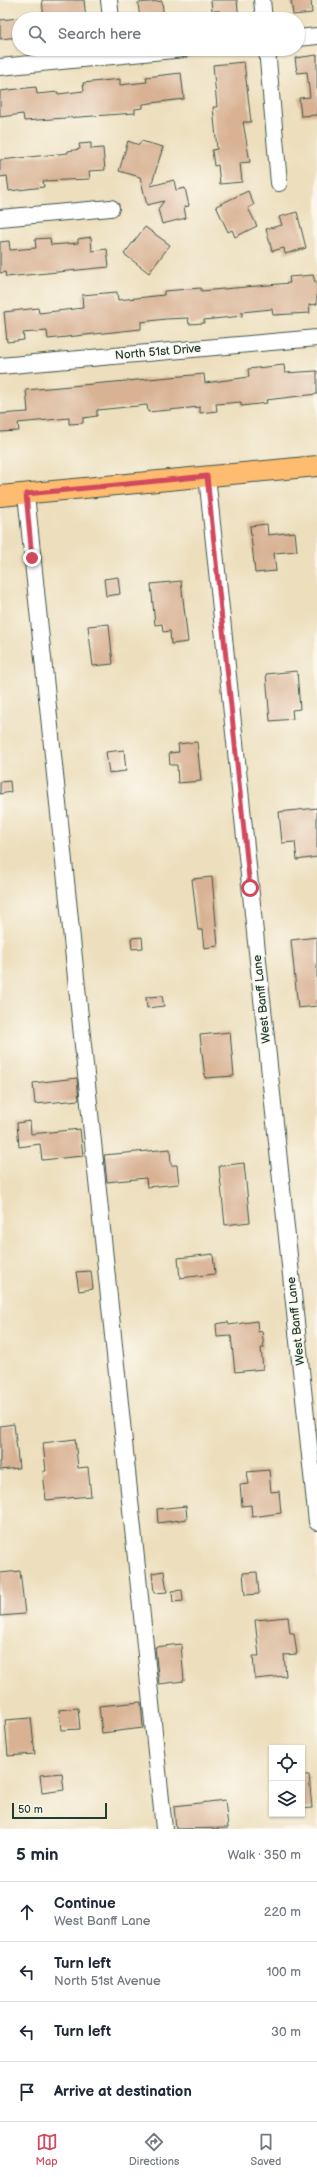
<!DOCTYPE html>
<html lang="en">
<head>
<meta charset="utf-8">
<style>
  :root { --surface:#fff; --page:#f6f6f7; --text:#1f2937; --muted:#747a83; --line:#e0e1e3; --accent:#d1495b }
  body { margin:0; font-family:"Balsamiq Sans",sans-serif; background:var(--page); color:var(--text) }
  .controls { position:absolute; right:12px; bottom:12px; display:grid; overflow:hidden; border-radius:0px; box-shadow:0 1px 3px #0004 }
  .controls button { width:36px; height:36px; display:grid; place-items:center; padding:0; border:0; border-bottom:1px solid var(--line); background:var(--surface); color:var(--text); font:20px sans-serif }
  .scale { position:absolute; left:12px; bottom:10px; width:95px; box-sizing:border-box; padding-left:4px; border:2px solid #1f3d34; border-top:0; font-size:11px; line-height:14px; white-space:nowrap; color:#1f3d34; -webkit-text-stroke:3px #fbf7ec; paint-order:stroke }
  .stop { position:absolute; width:12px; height:12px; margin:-9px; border:3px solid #d1495b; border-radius:50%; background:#fff }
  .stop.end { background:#d1495b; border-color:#fff; box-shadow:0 1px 4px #0008 }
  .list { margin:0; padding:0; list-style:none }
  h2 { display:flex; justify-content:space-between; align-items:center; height:52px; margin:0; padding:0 16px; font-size:17px }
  h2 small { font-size:13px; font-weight:400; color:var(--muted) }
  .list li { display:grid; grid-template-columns:26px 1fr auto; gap:12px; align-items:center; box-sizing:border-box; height:60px; padding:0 16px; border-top:1px solid var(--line) }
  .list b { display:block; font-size:15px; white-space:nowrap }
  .list p { margin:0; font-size:13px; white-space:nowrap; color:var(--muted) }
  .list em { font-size:13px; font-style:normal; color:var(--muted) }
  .icon { flex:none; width:22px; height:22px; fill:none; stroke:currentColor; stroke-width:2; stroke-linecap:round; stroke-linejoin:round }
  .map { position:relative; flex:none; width:317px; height:1829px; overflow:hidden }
  .search { position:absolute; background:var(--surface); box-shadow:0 1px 3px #0004; left:12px; right:12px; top:12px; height:44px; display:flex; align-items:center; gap:10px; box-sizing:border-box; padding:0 14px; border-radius:22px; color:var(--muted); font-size:15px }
  .sheet { height:292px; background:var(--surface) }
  nav { display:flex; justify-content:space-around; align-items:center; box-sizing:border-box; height:56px; border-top:1px solid var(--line); background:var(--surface); font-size:11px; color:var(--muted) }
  nav a { display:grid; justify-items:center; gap:2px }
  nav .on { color:var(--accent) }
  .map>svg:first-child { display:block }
  .building { fill:#d9b294 }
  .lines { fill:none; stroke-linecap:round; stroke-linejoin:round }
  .minor-casing { stroke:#3e5549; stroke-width:18 }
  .major-casing { stroke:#3e5549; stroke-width:22 }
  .minor { stroke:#fff; stroke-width:16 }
  .major { stroke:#fdbc6f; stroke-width:20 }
  .route { stroke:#d1495b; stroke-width:5 }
  .labels { text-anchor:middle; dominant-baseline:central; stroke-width:3.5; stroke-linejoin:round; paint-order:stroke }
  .street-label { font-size:12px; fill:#1f3d34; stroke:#fbf7ec }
</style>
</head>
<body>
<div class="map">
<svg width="317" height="1829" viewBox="0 0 317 1829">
  <rect width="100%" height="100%" fill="#fbf7ec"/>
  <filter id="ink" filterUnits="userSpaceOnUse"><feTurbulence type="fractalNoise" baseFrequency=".025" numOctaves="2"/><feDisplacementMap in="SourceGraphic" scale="8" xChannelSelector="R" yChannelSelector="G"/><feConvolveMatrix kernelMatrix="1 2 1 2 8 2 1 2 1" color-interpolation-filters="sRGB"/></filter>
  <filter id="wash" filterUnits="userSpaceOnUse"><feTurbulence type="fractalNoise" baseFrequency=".012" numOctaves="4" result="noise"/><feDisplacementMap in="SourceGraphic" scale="16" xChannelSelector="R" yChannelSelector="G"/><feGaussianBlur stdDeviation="0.9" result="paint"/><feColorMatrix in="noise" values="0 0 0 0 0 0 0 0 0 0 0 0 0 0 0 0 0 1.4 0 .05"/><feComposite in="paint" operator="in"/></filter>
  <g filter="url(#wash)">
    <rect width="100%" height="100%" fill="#eddfbd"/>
    <g id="blocks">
      <!-- building -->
      <g class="building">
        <path d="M 42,0 L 84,0 L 86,19 L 44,19 Z"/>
        <path d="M 211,0 L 237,0 L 239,19 L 221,19 L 220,11 L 212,11 Z"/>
        <path d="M 291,0 L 311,0 L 312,13 L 293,15 Z"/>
        <path d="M 162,1 L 164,19 L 140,19 L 138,3 Z"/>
        <path d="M 19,18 L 19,37 L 0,39 L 0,20 Z"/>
        <path d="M 317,55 L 317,115 L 301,116 L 299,98 L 310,97 L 307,72 L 297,73 L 295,58 Z"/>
        <path d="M 244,62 L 251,122 L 243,122 L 250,162 L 240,163 L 242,182 L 220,184 L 218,165 L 214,166 L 212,150 L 217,149 L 213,107 L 217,107 L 213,65 Z"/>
        <path d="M 181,73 L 184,99 L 143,104 L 143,108 L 135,109 L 135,113 L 24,121 L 23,114 L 0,117 L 0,91 L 36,87 L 37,94 L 58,92 L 58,94 L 84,91 L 83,83 L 120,79 L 120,85 L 147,82 L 146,77 Z"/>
        <path d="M 128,141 L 139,145 L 141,141 L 163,147 L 151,186 L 174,180 L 176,190 L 185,188 L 189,206 L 184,207 L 186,218 L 162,224 L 158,209 L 164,201 L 147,205 L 140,177 L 119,171 Z"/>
        <path d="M 91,143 L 91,149 L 103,148 L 105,170 L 89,171 L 90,179 L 43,181 L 44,187 L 9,191 L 7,176 L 0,177 L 0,160 L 68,153 L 68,151 L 80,149 L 79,144 Z"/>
        <path d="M 248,191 L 254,205 L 248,208 L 257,226 L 235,237 L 232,230 L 228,232 L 216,206 Z"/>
        <path d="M 297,212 L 306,248 L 285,254 L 284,248 L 272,251 L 266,229 L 282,225 L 279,217 Z"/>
        <path d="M 145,227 L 170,245 L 149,273 L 124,254 Z"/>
        <path d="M 91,237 L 92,251 L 107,249 L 109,267 L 6,277 L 5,272 L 0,273 L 0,242 L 9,241 L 10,250 L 36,248 L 35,239 L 50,238 L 51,245 L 78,243 L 78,239 Z"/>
        <path d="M 313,275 L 315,282 L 317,282 L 317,304 L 309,305 L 310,313 L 273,315 L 272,309 L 242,312 L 242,316 L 204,320 L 204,323 L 189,324 L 188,318 L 166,319 L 141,322 L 141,329 L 48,339 L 47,331 L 23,333 L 24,340 L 7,342 L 4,312 L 38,308 L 39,313 L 83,308 L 82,295 L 117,292 L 118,300 L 164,295 L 164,291 L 201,288 L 201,291 L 290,283 L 289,277 Z"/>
        <path d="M 284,365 L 285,373 L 317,371 L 317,394 L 266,400 L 267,403 L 241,406 L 241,402 L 216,404 L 217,411 L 200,413 L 200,407 L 148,412 L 147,405 L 97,410 L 97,416 L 83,418 L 83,423 L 69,424 L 69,418 L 18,423 L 19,431 L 0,432 L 0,414 L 28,412 L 26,390 L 204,374 L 205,383 L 249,377 L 248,369 Z"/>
        <path d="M 267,524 L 268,535 L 295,532 L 297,551 L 274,553 L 276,571 L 255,573 L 250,526 Z"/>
        <path d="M 118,577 L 120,594 L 106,596 L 104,579 Z"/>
        <path d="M 181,581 L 188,642 L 171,644 L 170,631 L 163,632 L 162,624 L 155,625 L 151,584 Z"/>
        <path d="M 109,624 L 113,664 L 93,666 L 88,626 Z"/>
        <path d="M 297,671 L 300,709 L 292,710 L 293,719 L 270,721 L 266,674 Z"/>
        <path d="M 197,742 L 201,781 L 178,783 L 177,765 L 170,765 L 169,753 L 179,752 L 178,744 Z"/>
        <path d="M 124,750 L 126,771 L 109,773 L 106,752 Z"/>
        <path d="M 10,781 L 11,792 L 0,794 L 0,782 Z"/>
        <path d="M 317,808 L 317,857 L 297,860 L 295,842 L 282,843 L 279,812 Z"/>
        <path d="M 212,877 L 218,946 L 204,948 L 202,930 L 198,930 L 192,879 Z"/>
        <path d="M 142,937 L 143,948 L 132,949 L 131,938 Z"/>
        <path d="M 317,937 L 317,1006 L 298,1008 L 291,940 Z"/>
        <path d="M 162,996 L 164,1006 L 147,1008 L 146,997 Z"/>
        <path d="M 230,1032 L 234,1076 L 205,1078 L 200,1035 Z"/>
        <path d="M 77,1078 L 79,1100 L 35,1104 L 33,1083 Z"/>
        <path d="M 30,1121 L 31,1134 L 80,1129 L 83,1156 L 42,1160 L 40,1144 L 19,1147 L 17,1123 Z"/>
        <path d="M 170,1149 L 171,1165 L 177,1165 L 179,1184 L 147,1187 L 146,1178 L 107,1182 L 104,1155 Z"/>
        <path d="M 244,1163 L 250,1222 L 225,1225 L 219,1166 Z"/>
        <path d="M 213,1254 L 215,1274 L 180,1278 L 178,1258 Z"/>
        <path d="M 91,1271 L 93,1289 L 79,1291 L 76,1272 Z"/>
        <path d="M 257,1321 L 258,1332 L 262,1331 L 264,1348 L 261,1348 L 263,1369 L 235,1372 L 231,1336 L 217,1337 L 216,1324 L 228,1322 L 229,1325 Z"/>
        <path d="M 14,1424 L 19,1468 L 0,1470 L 0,1426 Z"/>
        <path d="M 75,1439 L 78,1468 L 88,1467 L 91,1496 L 46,1500 L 43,1471 L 46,1471 L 43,1443 Z"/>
        <path d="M 269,1470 L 271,1492 L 279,1491 L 281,1513 L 252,1517 L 251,1505 L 242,1506 L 240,1485 L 249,1484 L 247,1472 Z"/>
        <path d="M 186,1506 L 187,1519 L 158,1523 L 157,1509 Z"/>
        <path d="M 20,1571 L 25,1614 L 0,1616 L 0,1573 Z"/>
        <path d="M 164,1571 L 167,1592 L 154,1593 L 152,1573 Z"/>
        <path d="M 257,1572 L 259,1594 L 245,1595 L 243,1573 Z"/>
        <path d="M 182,1590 L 183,1601 L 173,1602 L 172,1591 Z"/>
        <path d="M 288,1617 L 290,1633 L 294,1633 L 297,1654 L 284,1655 L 286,1676 L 255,1679 L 253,1656 L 259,1656 L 255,1620 Z"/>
        <path d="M 181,1644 L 184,1681 L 159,1684 L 155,1647 Z"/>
        <path d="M 141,1702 L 143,1728 L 102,1733 L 99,1706 Z"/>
        <path d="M 78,1708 L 80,1729 L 61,1730 L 59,1710 Z"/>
        <path d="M 31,1718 L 35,1754 L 8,1756 L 5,1720 Z"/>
        <path d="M 62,1773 L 64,1790 L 42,1793 L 40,1775 Z"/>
        <path d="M 302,1775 L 309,1775 L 312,1808 L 302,1809 Z"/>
        <path d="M 225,1800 L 228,1828 L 176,1829 L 174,1806 Z"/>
      </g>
    </g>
  </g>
  <g filter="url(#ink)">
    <use href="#blocks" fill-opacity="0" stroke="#3e5549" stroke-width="1"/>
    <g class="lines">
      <defs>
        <g id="minor">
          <path d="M 109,0 L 111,19"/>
          <path d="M 262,0 L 264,19"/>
          <path d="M 298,38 L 317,36"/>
          <path d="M 267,49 L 279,183"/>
          <path d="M 0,67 L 184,49"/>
          <path d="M 0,218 L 111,208"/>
          <path d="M 0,366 L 317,338"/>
          <path d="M 207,476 L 317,1522"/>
          <path d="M 26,494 L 164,1829"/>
        </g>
        <path id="major" d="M 0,496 L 317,466"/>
      </defs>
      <!-- minor casing -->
      <use href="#minor" class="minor-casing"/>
      <!-- major casing -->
      <use href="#major" class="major-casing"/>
      <!-- minor -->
      <use href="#minor" class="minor"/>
      <!-- major -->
      <use href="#major" class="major"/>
    </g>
  </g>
  <g class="lines" filter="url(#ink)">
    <!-- route -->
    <path class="route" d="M 32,558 L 26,494 L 207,476 L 250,888"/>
  </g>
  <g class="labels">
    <!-- street labels -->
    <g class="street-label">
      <text transform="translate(158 352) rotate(-5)">North 51st Drive</text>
      <text transform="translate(262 999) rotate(-96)">West Banff Lane</text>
      <text transform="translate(296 1321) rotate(-96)">West Banff Lane</text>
    </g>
  </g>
</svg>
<div class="controls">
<button><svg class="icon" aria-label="locate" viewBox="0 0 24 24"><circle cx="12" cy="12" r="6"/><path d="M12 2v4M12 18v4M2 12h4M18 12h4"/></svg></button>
<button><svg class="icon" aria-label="layers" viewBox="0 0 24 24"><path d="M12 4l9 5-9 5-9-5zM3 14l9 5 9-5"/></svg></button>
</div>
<div class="scale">50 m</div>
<div class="stop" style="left:250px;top:888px"></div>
<div class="stop end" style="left:32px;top:558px"></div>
<div class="search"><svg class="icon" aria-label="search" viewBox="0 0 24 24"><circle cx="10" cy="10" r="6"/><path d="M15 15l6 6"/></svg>Search here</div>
</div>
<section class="sheet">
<h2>5 min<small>Walk · 350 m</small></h2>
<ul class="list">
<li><svg class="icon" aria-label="ahead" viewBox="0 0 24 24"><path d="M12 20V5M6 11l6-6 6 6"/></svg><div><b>Continue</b><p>West Banff Lane</p></div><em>220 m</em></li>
<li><svg class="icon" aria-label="left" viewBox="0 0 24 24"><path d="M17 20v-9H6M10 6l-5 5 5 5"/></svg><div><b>Turn left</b><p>North 51st Avenue</p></div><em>100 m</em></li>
<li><svg class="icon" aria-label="left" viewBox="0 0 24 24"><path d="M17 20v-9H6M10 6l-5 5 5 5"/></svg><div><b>Turn left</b></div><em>30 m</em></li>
<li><svg class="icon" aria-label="arrive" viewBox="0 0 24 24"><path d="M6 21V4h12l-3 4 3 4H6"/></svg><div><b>Arrive at destination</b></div></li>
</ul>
</section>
<nav>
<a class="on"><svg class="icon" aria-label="map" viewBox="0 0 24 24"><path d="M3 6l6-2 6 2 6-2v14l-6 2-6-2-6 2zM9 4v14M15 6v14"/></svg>Map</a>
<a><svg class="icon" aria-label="directions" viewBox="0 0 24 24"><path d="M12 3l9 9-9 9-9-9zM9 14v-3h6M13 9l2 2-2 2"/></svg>Directions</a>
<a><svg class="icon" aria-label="saved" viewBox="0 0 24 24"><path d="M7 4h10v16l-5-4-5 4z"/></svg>Saved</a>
</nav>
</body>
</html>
